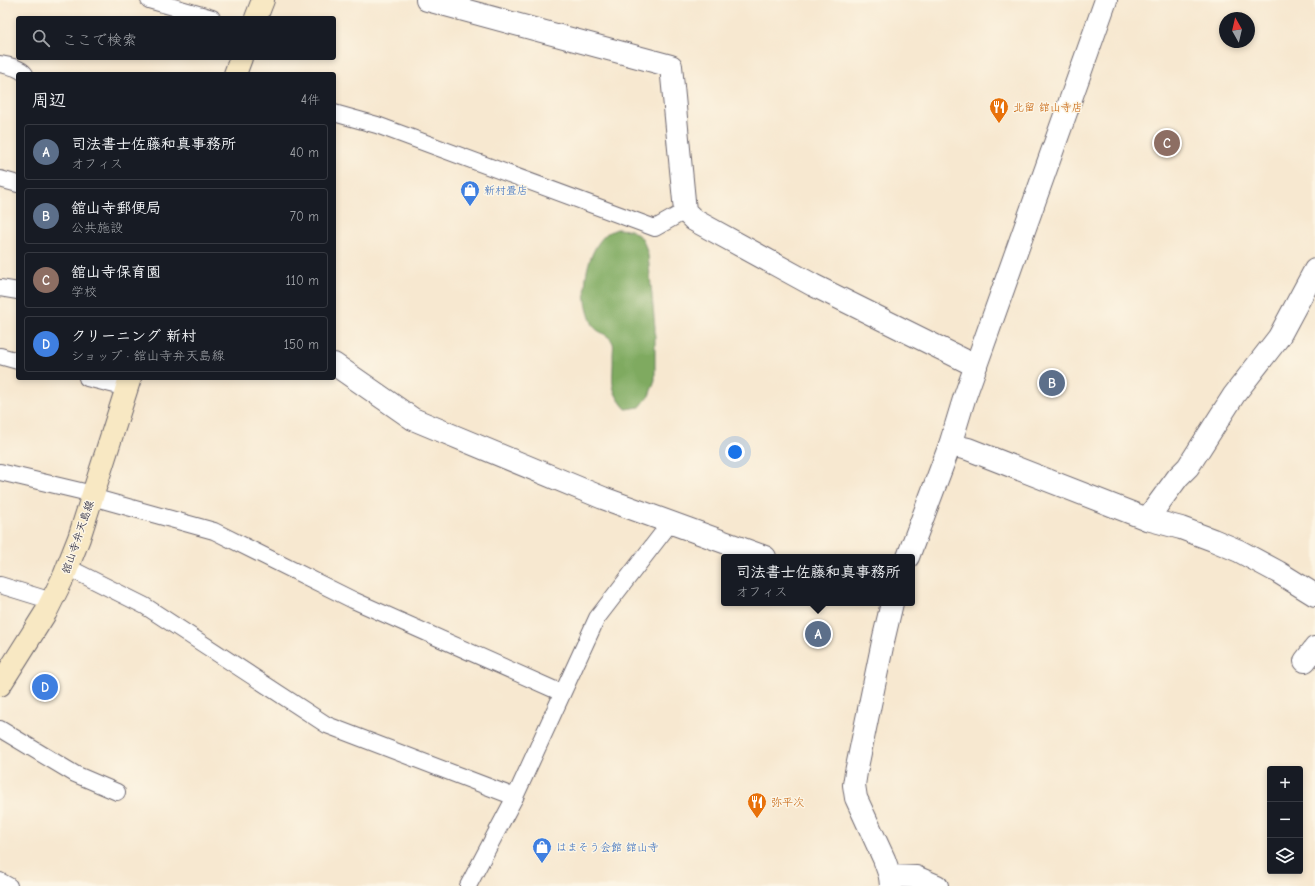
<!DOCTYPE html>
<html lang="ja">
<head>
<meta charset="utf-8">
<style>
  :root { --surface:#171b24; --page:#20242c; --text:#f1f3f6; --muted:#9ea1a6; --line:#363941; --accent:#8c9099 }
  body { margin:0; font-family:"Comic Neue","Klee One",sans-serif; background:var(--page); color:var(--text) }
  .controls { position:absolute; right:12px; bottom:12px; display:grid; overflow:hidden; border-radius:4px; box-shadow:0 2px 6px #0003 }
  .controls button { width:36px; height:36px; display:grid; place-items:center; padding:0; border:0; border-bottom:1px solid var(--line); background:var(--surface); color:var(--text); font:20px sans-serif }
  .compass { position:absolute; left:1219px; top:12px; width:36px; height:36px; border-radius:50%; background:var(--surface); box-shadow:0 2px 6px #0003; rotate:352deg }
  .you { position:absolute; left:735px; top:452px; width:14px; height:14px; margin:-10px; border:3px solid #fff; border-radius:50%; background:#1a73e8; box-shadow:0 0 0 6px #1a73e833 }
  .badge { display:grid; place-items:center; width:26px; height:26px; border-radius:50%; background:var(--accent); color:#fff; font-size:13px; font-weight:700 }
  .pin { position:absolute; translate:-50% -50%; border:2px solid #fff; box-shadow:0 1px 4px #0006 }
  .popup { position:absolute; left:721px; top:554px; width:194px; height:52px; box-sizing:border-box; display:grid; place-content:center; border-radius:4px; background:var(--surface); filter:drop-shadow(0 1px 3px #0005); font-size:13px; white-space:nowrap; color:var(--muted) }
  .popup b { font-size:15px; color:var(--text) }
  .popup::after { content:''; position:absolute; left:50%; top:100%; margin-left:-8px; border:8px solid transparent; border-top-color:var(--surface) }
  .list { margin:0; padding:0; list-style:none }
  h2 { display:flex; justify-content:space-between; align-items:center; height:52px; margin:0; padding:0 16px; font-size:17px }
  h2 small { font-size:13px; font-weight:400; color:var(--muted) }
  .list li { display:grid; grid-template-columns:26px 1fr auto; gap:12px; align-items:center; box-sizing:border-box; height:56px; margin:0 8px 8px; padding:0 8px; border:1px solid var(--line); border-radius:4px }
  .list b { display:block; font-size:15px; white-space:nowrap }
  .list p { margin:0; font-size:13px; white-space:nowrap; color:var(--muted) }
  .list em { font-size:13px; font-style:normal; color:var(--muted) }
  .icon { flex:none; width:22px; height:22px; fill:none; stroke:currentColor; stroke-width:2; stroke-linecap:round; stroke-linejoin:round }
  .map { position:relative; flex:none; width:1315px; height:886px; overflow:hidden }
  .search { position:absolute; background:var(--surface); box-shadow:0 2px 6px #0003; left:16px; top:16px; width:320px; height:44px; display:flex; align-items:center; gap:10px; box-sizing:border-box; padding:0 14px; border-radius:4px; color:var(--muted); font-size:15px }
  .panel { position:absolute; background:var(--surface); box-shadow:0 2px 6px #0003; left:16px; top:72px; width:320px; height:308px; border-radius:4px }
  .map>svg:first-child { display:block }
  .forest { fill:#7faa61; stroke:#50664e }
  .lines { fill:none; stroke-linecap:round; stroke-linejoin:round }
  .service-casing { stroke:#6d676f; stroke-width:18 }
  .minor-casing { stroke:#6d676f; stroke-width:24 }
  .tertiary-casing { stroke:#6d676f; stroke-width:24 }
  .secondary-casing { stroke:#6d676f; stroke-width:24 }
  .service { stroke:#fff; stroke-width:16 }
  .minor { stroke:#fff; stroke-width:22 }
  .tertiary { stroke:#fff; stroke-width:22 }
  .secondary { stroke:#f8e8c3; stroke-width:22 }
  .labels { text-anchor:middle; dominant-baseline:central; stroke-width:3; stroke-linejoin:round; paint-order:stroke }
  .food-label { font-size:11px; fill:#c56008; stroke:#fcf5e5; text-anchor:start }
  .shop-label { font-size:11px; fill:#366cbe; stroke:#fcf5e5; text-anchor:start }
  .street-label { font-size:11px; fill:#22223b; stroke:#fcf5e5 }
</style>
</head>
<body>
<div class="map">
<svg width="1315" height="886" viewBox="0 0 1315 886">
  <rect width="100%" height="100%" fill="#fcf5e5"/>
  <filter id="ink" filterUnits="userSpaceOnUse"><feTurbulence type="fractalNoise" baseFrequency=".025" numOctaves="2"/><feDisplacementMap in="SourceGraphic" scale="8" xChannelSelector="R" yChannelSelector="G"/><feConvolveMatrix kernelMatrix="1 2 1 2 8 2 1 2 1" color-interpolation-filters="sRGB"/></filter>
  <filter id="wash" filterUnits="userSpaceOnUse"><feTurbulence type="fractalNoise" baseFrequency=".012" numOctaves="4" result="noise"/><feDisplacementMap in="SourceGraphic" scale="16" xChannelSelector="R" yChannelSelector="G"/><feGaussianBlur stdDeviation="0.9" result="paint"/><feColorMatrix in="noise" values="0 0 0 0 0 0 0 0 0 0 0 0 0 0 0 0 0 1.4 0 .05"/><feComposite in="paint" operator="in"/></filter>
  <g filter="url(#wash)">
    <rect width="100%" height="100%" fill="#f7e8d0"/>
    <!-- forest -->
    <path class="forest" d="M 617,229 L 631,230 L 643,239 L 648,255 L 655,327 L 655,380 L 649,396 L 640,407 L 626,409 C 607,388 614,379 613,355 C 613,351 614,346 613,343 C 609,333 596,333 593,325 C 580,299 583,258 604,236 C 607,232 613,231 617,229 Z"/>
  </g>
  <g filter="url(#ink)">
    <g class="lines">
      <defs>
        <g id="service">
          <path d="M 149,0 L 212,18"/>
          <path d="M 0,64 C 9,66 19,67 25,74"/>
          <path d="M 334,113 L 377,125 L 655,228 L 685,211"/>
          <path d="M 0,179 L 18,184"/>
          <path d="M 0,288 L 18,291"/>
          <path d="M 0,356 L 18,361"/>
          <path d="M 87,378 L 127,388"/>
          <path d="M 0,472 L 93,494"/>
          <path d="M 92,497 L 214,531 L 353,600 L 562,693"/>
          <path d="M 67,567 L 145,606 L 327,725 L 515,797"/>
          <path d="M 0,585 L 52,601"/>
          <path d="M 0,729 L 75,774 L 117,792"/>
          <path d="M 0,881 L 9,886"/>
          <path d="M 468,886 L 515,797 L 597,618 L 671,522"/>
        </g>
        <g id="minor">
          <path d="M 427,0 L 671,66 L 685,211 L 694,220 L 813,285 L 976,366"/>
          <path d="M 334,364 L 413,419 L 603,498 L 765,557"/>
          <path d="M 950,445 L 968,449 L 1147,519 L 1181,528 L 1213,540 L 1239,551 L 1278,572 L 1315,595"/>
          <path d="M 1147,519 L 1178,477 L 1188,467 L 1234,395 L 1279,337 L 1315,270"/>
          <path d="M 1305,661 L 1315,648"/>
          <path d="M 891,886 L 890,876 L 916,877 L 937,886"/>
        </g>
        <g id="tertiary">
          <path d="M 908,557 L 950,445 L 964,399 L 1106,0"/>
          <path d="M 890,876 L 884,859 L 856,798 L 854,785 L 856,772 L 884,637 L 892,603"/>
        </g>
        <g id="secondary">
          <path d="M 256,18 L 263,0"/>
          <path d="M 235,74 L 241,58"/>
          <path d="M 0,685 L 46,612 L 64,576 L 79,538 L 130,378"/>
        </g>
      </defs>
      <!-- service casing -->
      <use href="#service" class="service-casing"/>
      <!-- minor casing -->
      <use href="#minor" class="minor-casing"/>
      <!-- tertiary casing -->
      <use href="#tertiary" class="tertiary-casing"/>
      <!-- secondary casing -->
      <use href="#secondary" class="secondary-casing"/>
      <!-- service -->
      <use href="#service" class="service"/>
      <!-- minor -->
      <use href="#minor" class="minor"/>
      <!-- tertiary -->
      <use href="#tertiary" class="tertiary"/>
      <!-- secondary -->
      <use href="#secondary" class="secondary"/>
    </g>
  </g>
  <!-- icons -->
  <defs>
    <symbol id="restaurant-pin" viewBox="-11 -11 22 30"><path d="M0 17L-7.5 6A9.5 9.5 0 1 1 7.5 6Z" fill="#e8710a" stroke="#fcf5e5"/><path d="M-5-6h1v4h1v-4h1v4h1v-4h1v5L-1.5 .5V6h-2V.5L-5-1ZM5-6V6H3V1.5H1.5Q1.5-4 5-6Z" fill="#fff"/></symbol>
    <symbol id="shop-pin" viewBox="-11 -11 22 30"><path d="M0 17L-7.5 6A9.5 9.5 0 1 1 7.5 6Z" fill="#3f7fe0" stroke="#fcf5e5"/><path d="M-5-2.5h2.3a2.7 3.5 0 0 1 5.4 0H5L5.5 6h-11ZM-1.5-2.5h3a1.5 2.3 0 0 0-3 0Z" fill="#fff"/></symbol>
  </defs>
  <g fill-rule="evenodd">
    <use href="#restaurant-pin" x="988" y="96" width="22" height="30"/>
    <use href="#shop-pin" x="459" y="179" width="22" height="30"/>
    <use href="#restaurant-pin" x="746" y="791" width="22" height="30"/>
    <use href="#shop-pin" x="531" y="836" width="22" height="30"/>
  </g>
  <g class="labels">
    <!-- food labels -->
    <g class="food-label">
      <text x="1013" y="107">北留 舘山寺店</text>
      <text x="771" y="802">弥平次</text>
    </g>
    <!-- shop labels -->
    <g class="shop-label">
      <text x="484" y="190">新村畳店</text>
      <text x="556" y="847">はまそう会館 舘山寺</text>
    </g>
    <!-- street labels -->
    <g class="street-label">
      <text transform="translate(78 537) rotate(-71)">舘山寺弁天島線</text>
    </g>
  </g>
</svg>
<div class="controls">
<button>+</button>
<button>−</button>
<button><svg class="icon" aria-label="layers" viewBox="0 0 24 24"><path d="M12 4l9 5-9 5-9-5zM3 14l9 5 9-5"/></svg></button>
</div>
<svg class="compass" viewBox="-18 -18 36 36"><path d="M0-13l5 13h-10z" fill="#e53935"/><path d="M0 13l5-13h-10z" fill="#9ea1a6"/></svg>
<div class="you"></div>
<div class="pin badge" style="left:818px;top:634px;background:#5c6f8a">A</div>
<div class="popup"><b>司法書士佐藤和真事務所</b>オフィス</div>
<div class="pin badge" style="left:1052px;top:383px;background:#5c6f8a">B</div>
<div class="pin badge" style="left:1167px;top:143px;background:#8d6e63">C</div>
<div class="pin badge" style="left:45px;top:687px;background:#3f7fe0">D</div>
<div class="search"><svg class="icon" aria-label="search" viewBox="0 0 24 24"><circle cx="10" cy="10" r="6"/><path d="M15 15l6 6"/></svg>ここで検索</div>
<section class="panel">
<h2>周辺<small>4件</small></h2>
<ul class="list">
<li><span class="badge" style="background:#5c6f8a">A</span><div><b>司法書士佐藤和真事務所</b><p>オフィス</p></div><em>40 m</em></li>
<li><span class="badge" style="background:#5c6f8a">B</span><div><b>舘山寺郵便局</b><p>公共施設</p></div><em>70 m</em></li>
<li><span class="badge" style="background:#8d6e63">C</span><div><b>舘山寺保育園</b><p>学校</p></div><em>110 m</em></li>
<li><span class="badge" style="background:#3f7fe0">D</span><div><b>クリーニング 新村</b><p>ショップ · 舘山寺弁天島線</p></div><em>150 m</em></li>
</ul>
</section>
</div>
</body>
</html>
